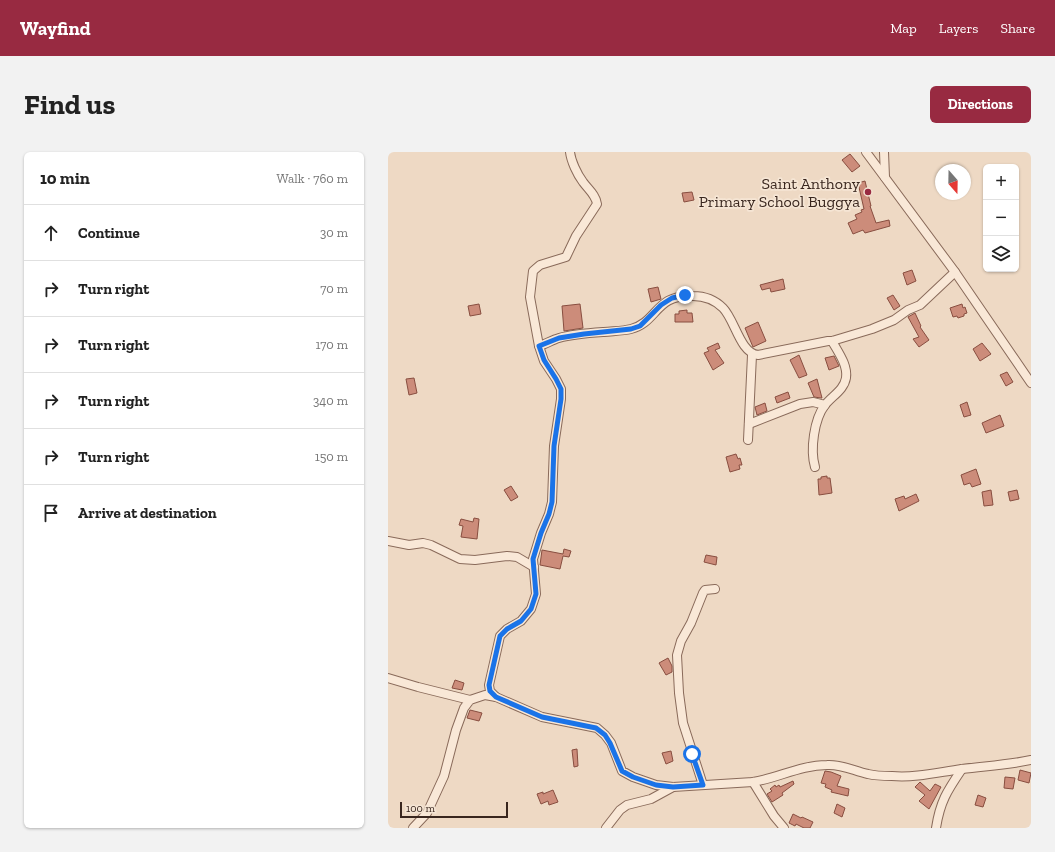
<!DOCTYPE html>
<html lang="en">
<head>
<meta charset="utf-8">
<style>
  :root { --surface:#fff; --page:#f2f2f2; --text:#222; --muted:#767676; --line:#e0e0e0; --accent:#982a41 }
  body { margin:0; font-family:"Zilla Slab",serif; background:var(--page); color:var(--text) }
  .controls { position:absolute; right:12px; top:12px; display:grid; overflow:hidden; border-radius:6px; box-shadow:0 1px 3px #0004 }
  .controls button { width:36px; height:36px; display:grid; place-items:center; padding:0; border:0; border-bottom:1px solid var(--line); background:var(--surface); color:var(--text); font:20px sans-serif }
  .compass { position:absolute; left:547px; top:12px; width:36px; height:36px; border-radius:50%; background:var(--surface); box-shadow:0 1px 3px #0004; rotate:160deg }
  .scale { position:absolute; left:12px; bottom:10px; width:108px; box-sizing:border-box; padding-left:4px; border:2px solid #39261e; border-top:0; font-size:11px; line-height:14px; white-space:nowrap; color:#39261e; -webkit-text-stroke:3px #f5e5d4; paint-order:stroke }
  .stop { position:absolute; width:12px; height:12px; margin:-9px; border:3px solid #1a73e8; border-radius:50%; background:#fff }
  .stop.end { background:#1a73e8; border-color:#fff; box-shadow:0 1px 4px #0008 }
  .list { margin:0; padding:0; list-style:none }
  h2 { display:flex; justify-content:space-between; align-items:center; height:52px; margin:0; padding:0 16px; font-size:17px }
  h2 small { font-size:13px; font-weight:400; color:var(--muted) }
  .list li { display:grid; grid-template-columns:26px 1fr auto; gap:12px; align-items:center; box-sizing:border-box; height:56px; padding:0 16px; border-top:1px solid var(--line) }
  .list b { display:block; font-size:15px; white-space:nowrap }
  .list em { font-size:13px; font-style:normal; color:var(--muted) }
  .icon { flex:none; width:22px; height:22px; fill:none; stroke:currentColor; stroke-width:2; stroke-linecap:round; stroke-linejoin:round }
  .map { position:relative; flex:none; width:643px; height:676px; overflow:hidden; border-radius:6px }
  header { display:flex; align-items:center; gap:24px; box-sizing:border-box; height:56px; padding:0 20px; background:var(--accent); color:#fff }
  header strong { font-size:19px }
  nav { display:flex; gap:22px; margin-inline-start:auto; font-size:14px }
  .intro { display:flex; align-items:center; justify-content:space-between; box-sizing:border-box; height:96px; padding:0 24px }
  h1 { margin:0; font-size:28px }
  .button { padding:10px 18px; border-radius:6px; background:var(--accent); color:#fff; font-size:14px; font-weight:700 }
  main { display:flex; gap:24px; padding:0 24px }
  aside { flex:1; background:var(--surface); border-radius:6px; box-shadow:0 1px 3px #0004 }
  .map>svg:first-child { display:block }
  .building { fill:#cc8c7a; stroke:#884e40 }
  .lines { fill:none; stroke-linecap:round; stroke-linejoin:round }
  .minor-casing { stroke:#896a5a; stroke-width:10 }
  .minor { stroke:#f9e8d7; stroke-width:8 }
  .route { stroke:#1a73e8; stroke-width:5 }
  .poi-dot { fill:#982a41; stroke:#f5e5d4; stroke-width:1.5 }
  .labels { text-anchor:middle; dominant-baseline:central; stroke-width:3.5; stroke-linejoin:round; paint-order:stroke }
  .poi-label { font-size:16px; fill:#39261e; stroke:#f5e5d4; text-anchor:end }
</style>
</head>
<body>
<header>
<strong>Wayfind</strong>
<nav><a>Map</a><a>Layers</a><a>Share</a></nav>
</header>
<div class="intro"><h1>Find us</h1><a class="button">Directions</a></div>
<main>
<aside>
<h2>10 min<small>Walk · 760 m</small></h2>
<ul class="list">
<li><svg class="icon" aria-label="ahead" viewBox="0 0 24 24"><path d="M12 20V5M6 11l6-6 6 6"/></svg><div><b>Continue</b></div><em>30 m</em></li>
<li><svg class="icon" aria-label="right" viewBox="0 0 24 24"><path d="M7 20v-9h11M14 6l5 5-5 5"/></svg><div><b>Turn right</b></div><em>70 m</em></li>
<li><svg class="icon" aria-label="right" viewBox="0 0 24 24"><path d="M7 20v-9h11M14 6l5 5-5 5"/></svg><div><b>Turn right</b></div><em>170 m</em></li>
<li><svg class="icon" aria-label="right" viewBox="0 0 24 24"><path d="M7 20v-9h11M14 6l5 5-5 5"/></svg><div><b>Turn right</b></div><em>340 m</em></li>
<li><svg class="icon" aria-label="right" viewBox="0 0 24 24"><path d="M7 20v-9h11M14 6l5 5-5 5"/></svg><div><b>Turn right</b></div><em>150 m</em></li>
<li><svg class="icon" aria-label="arrive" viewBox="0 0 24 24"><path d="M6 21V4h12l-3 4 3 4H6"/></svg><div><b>Arrive at destination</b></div></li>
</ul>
</aside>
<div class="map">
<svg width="643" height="676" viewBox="0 0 643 676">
  <rect width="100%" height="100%" fill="#eed9c4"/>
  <!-- building -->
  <g class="building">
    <path d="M 462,2 L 472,14 L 464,20 L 454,8 Z"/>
    <path d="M 477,29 L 483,54 L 482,54 L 488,71 L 501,68 L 502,74 L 477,81 L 475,78 L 465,82 L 460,71 L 469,67 L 467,63 L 474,60 L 473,58 L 476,57 L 470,31 Z"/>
    <path d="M 304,40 L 306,48 L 296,50 L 294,41 Z"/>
    <path d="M 524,118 L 528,129 L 519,133 L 515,121 Z"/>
    <path d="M 395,127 L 397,137 L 383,140 L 382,136 L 374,138 L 372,133 Z"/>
    <path d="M 270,135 L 273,147 L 263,150 L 260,137 Z"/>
    <path d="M 505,143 L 512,154 L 506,158 L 499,146 Z"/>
    <path d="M 91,152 L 93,162 L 82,164 L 80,154 Z"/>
    <path d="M 192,152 L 195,176 L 176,179 L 174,154 Z"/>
    <path d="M 574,152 L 575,156 L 577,155 L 579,161 L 576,162 L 576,164 L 570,166 L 569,164 L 565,165 L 562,156 Z"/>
    <path d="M 299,158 L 299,161 L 304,161 L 305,170 L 287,170 L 287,162 L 291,162 L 291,159 Z"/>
    <path d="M 527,161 L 533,174 L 532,175 L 541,188 L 531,195 L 525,187 L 531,185 L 520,165 Z"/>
    <path d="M 370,170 L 378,189 L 365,195 L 357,176 Z"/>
    <path d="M 330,191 L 332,196 L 327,198 L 336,211 L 325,218 L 316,201 L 321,199 L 319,196 Z"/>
    <path d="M 594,191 L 603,202 L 592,209 L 585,197 Z"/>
    <path d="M 411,203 L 419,223 L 411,226 L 402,208 Z"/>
    <path d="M 446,204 L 451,214 L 441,218 L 437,206 Z"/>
    <path d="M 619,220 L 625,230 L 618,234 L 612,223 Z"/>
    <path d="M 26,226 L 29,241 L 21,243 L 18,227 Z"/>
    <path d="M 429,227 L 434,246 L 433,246 L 426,245 L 420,231 Z"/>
    <path d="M 400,240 L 402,246 L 389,251 L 387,245 Z"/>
    <path d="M 579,250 L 583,263 L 576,265 L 572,253 Z"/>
    <path d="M 377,251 L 379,259 L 369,263 L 367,255 Z"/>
    <path d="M 612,263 L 616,274 L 598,281 L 594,271 Z"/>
    <path d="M 348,302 L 350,307 L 352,306 L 354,313 L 351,313 L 352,317 L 342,320 L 338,305 Z"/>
    <path d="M 588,317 L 593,332 L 584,335 L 582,331 L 576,333 L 573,323 Z"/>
    <path d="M 439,324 L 439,326 L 442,326 L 444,341 L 431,343 L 430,327 L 433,327 L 433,325 Z"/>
    <path d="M 123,334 L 130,345 L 123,349 L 116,338 Z"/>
    <path d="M 603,338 L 605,353 L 596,354 L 594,340 Z"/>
    <path d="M 629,338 L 631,347 L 622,349 L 620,340 Z"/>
    <path d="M 528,342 L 531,349 L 511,359 L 507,347 L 516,344 L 517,347 Z"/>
    <path d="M 86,366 L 91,367 L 89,387 L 73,385 L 75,374 L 71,373 L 73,367 L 85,370 Z"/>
    <path d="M 176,397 L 183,399 L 181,405 L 175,404 L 172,417 L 152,413 L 154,398 L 175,402 Z"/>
    <path d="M 318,403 L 329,405 L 328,413 L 316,410 Z"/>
    <path d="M 280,506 L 284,514 L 284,520 L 278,523 L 271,511 Z"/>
    <path d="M 67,528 L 76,531 L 74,538 L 64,536 Z"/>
    <path d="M 82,558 L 94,561 L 91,569 L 79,566 Z"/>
    <path d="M 189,597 L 190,614 L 186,615 L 184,598 Z"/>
    <path d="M 283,599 L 285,609 L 278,612 L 274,601 Z"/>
    <path d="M 632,618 L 643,621 L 641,631 L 630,628 Z"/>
    <path d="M 437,619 L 443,620 L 453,624 L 449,634 L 461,637 L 460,644 L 443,640 L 444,638 L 437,635 L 438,632 L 433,631 Z"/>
    <path d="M 617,625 L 627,626 L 625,637 L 616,636 Z"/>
    <path d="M 405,629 L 406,632 L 394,641 L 395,643 L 384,650 L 379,642 L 384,639 L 382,637 L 387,633 L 388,635 L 391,633 L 392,635 Z"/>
    <path d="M 532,630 L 542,639 L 547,632 L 553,635 L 541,657 L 531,649 L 537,643 L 527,635 Z"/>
    <path d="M 165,638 L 170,650 L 161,653 L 160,649 L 153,652 L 149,642 L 155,640 L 155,642 Z"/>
    <path d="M 590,643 L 598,646 L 595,655 L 587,653 Z"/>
    <path d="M 449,652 L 457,656 L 454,665 L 446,661 Z"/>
    <path d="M 405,662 L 413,666 L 414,665 L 425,670 L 422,676 L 416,676 L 408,672 L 407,674 L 401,671 Z"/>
  </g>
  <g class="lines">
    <defs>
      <g id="minor">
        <path d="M 478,0 L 567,120 L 643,231"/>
        <path d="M 496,0 L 497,25"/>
        <path d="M 151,194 C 158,192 164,188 171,186 C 185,182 201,181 216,180 C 225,179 235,179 243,177 C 270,170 267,142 305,144 C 316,144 327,148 335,156 C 347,168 352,201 370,203 L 440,189 L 444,189 L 484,177 L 506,168 L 520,158 L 532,153 L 567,120"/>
        <path d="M 361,272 L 412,252 L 425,250 L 437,253"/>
        <path d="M 360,288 L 364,203"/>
        <path d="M 427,315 C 422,298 426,267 437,253 C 444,244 456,238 458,226 C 460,213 450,200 444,189"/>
        <path d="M 0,389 L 21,393 L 35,391 L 43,393 L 72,407 L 87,408 L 119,404 L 129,405 L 146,415"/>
        <path d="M 0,526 L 30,535 L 82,548"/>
        <path d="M 108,545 L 102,539 L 101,533 L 112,484 L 119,477 L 133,469 L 143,457 L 148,442 L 145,407 L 153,381 L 161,362 L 164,350 L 166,294 L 173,247 L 173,237 L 168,227 L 156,209 L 151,194 L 142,145 L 145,119 L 152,113 L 178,105 L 188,84 L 209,52 C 208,43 200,37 195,30 C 189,22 183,9 182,0"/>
        <path d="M 365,630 L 386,664 L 396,676"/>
        <path d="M 315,633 L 295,571 L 291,541 L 289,503 L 293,489 L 303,471 L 315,441 L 317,438 L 327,437"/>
        <path d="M 25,676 L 39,661 L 56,624 L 68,578 L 76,556 L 82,548 L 97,543 L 108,545 L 154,565 L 209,576 L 217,583 L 223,591 L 234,619 L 245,625 L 268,633 L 285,635 L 365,630 C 390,626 413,613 439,613 C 454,612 466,619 480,622 C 488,624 497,624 504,624 C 528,626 551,620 574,617 C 597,614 620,613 643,608"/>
        <path d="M 218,676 L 232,658 L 239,653 L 263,647 L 285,635"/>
        <path d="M 548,676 C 552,650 559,639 574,617"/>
      </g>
    </defs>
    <!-- minor casing -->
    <use href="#minor" class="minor-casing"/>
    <!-- minor -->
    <use href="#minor" class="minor"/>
  </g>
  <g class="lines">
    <!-- route -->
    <path class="route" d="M 297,143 L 284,146 L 273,153 L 252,174 L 243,177 L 196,182 L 171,186 L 151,194 L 156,208 L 168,227 L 173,237 L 173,247 L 166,294 L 164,350 L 161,362 L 153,381 L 145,407 L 148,442 L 143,457 L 133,469 L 119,477 L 112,484 L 101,533 L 102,539 L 108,545 L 154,565 L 208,576 L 217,583 L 222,591 L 234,619 L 245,625 L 268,633 L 285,635 L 315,633 L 304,602"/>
  </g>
  <!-- markers -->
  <circle class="poi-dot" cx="480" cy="40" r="4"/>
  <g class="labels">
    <!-- poi labels -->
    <g class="poi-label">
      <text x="472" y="31">Saint Anthony<tspan x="472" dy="18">Primary School Buggya</tspan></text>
    </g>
  </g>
</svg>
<div class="controls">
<button>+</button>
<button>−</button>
<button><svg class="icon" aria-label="layers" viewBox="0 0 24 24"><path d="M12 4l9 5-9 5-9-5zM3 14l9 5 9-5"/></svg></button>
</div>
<svg class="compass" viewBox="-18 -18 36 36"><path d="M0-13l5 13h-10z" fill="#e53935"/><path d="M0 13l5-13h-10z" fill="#767676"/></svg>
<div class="scale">100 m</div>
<div class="stop" style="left:304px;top:602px"></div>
<div class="stop end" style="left:297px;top:143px"></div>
</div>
</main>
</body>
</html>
